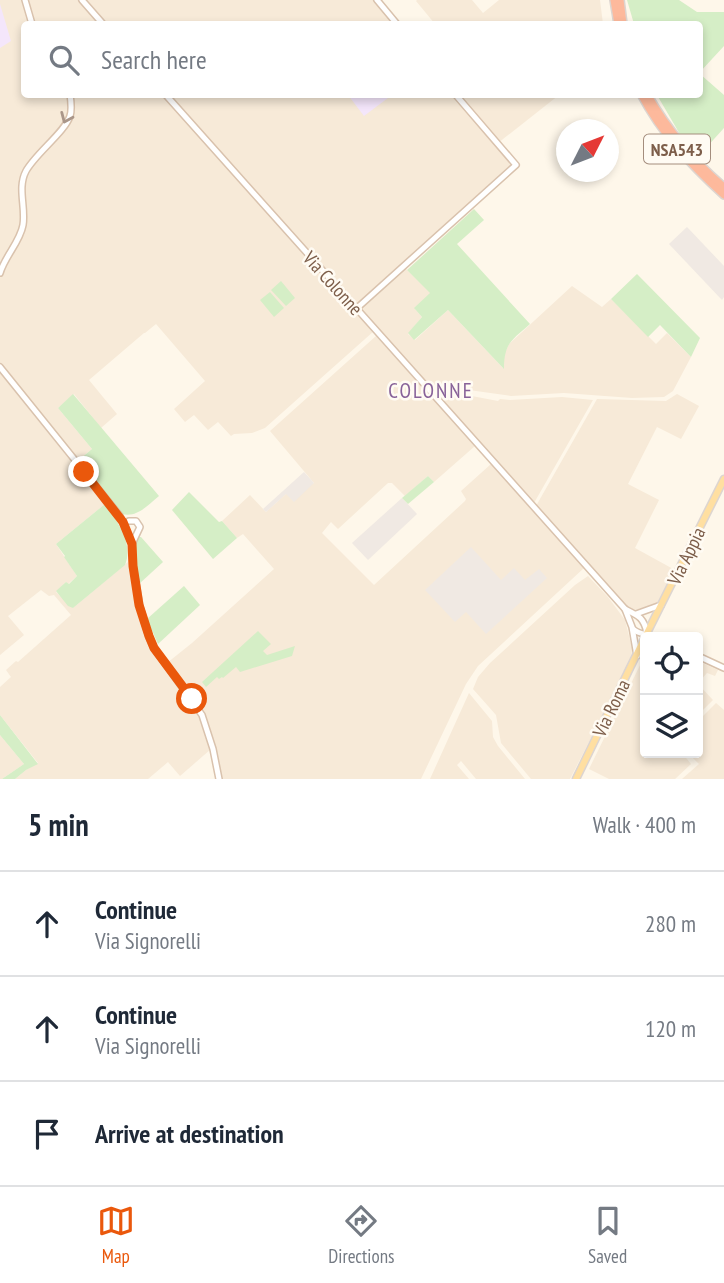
<!DOCTYPE html>
<html lang="en">
<head>
<meta charset="utf-8">
<style>
  :root { --surface:#fff; --page:#f2f2f3; --text:#1f2937; --muted:#747a83; --line:#e0e1e3; --accent:#ea580c }
  body { margin:0; font-family:"PT Sans Narrow",sans-serif; background:var(--page); color:var(--text) }
  .controls { position:absolute; right:21px; bottom:21px; display:grid; overflow:hidden; border-radius:7px; box-shadow:0 4px 10px #0003 }
  .controls button { width:63px; height:63px; display:grid; place-items:center; padding:0; border:0; border-bottom:2px solid var(--line); background:var(--surface); color:var(--text); font:35px sans-serif }
  .compass { position:absolute; left:556px; top:119px; width:63px; height:63px; border-radius:50%; background:var(--surface); box-shadow:0 4px 10px #0003; rotate:48deg }
  .stop { position:absolute; width:21px; height:21px; margin:-16px; border:5px solid #ea580c; border-radius:50%; background:#fff }
  .stop.end { background:#ea580c; border-color:#fff; box-shadow:0 2px 7px #0008 }
  .list { margin:0; padding:0; list-style:none }
  h2 { display:flex; justify-content:space-between; align-items:center; height:91px; margin:0; padding:0 28px; font-size:30px }
  h2 small { font-size:23px; font-weight:400; color:var(--muted) }
  .list li { display:grid; grid-template-columns:46px 1fr auto; gap:21px; align-items:center; box-sizing:border-box; height:105px; padding:0 28px; border-top:2px solid var(--line) }
  .list b { display:block; font-size:26px; white-space:nowrap }
  .list p { margin:0; font-size:23px; white-space:nowrap; color:var(--muted) }
  .list em { font-size:23px; font-style:normal; color:var(--muted) }
  .icon { flex:none; width:38px; height:38px; fill:none; stroke:currentColor; stroke-width:2; stroke-linecap:round; stroke-linejoin:round }
  .map { position:relative; flex:none; width:724px; height:779px; overflow:hidden }
  .search { position:absolute; background:var(--surface); box-shadow:0 4px 10px #0003; left:21px; right:21px; top:21px; height:77px; display:flex; align-items:center; gap:18px; box-sizing:border-box; padding:0 24px; border-radius:7px; color:var(--muted); font-size:26px }
  .sheet { height:406px; background:var(--surface) }
  nav { display:flex; justify-content:space-around; align-items:center; box-sizing:border-box; height:98px; border-top:2px solid var(--line); background:var(--surface); font-size:19px; color:var(--muted) }
  nav a { display:grid; justify-items:center; gap:4px }
  nav .on { color:var(--accent) }
  .map>svg:first-child { display:block }
  .residential { fill:#f7ead8 }
  .industrial { fill:#f0e9e3 }
  .education { fill:#f4e6fb }
  .green { fill:#d5eec6 }
  .lines { fill:none; stroke-linecap:round; stroke-linejoin:round }
  .secondary-casing { stroke:#d9c2ad; stroke-width:8 }
  .primary-casing { stroke:#ddd5d0; stroke-width:9 }
  .highway-casing { stroke:#ddd5d0; stroke-width:10 }
  .secondary { stroke:#fff; stroke-width:5 }
  .primary { stroke:#ffdfa1; stroke-width:6 }
  .highway { stroke:#fdb99c; stroke-width:7 }
  .oneway { stroke:#aa9689 }
  .route { stroke:#ea580c; stroke-width:9 }
  .labels { text-anchor:middle; dominant-baseline:central; stroke-width:5; stroke-linejoin:round; paint-order:stroke }
  .shield { fill:#fffbf3; stroke:#a48d7d; stroke-width:2 }
  .shield-label { font-size:18px; font-weight:bold; fill:#7d5e4a }
  .street-label { font-size:19px; fill:#7d5e4a; stroke:#fffbf3 }
  .neighbourhood-label { font-size:21px; letter-spacing:2px; fill:#886299; stroke:#fffbf3 }
</style>
</head>
<body>
<div class="map">
<svg width="724" height="779" viewBox="0 0 724 779">
  <rect width="100%" height="100%" fill="#fef7ea"/>
  <!-- residential -->
  <g class="residential">
    <path d="M 0,0 L 23,0 L 30,24 L 24,24 L 24,94 L 67,95 L 69,103 L 68,116 L 29,161 L 21,175 L 19,192 L 21,211 L 20,230 L 2,259 L 0,265 Z"/>
    <path d="M 27,0 L 78,0 L 100,24 L 35,24 Z"/>
    <path d="M 84,0 L 375,0 L 395,24 L 106,24 Z"/>
    <path d="M 417,0 L 472,0 L 483,13 L 499,0 L 600,0 L 603,24 L 435,24 L 416,1 Z"/>
    <path d="M 72,95 L 162,95 L 374,331 L 265,428 L 252,433 L 234,434 L 231,436 L 218,422 L 208,430 L 194,415 L 185,422 L 174,409 L 205,381 L 156,324 L 145,333 L 144,333 L 89,380 L 117,414 L 101,428 L 74,394 L 58,408 L 92,449 L 77,461 L 0,364 L 0,278 L 5,261 L 23,232 L 22,192 L 26,176 L 33,163 L 72,117 L 74,103 Z"/>
    <path d="M 168,95 L 453,95 L 512,164 L 356,307 Z"/>
    <path d="M 457,95 L 559,95 L 498,143 Z"/>
    <path d="M 404,267 L 431,293 L 415,309 L 422,317 L 408,334 L 415,340 L 448,310 L 503,368 L 504,354 L 509,344 L 572,286 L 602,307 L 611,299 L 656,344 L 667,333 L 691,357 L 673,391 L 664,397 L 632,398 L 564,393 L 511,396 L 426,384 L 359,310 Z"/>
    <path d="M 376,336 L 475,446 L 434,482 L 428,476 L 405,496 L 392,483 L 388,483 L 338,529 L 331,522 L 322,533 L 374,585 L 465,501 L 466,499 L 461,491 L 491,464 L 584,568 L 478,666 L 466,684 L 421,779 L 221,779 L 215,749 L 205,716 L 167,663 L 192,643 L 274,569 L 243,534 L 237,538 L 222,521 L 250,495 L 266,512 L 287,493 L 314,483 L 270,431 Z"/>
    <path d="M 0,373 L 105,504 L 56,544 L 77,576 L 68,584 L 66,582 L 56,592 L 73,608 L 128,562 L 139,614 L 147,638 L 201,718 L 211,749 L 180,776 L 168,762 L 148,779 L 15,779 L 26,770 L 38,763 L 0,715 L 0,687 L 11,677 L 6,670 L 16,661 L 18,662 L 71,615 L 54,595 L 49,596 L 41,590 L 8,616 L 24,635 L 0,655 Z"/>
    <path d="M 435,389 L 498,401 L 500,399 L 510,400 L 562,397 L 593,400 L 534,503 L 433,391 Z"/>
    <path d="M 677,394 L 699,406 L 681,439 L 657,427 L 628,484 L 659,500 L 635,548 L 675,570 L 659,603 L 635,610 L 627,607 L 536,506 L 597,399 L 666,401 Z"/>
    <path d="M 588,576 L 608,597 L 625,620 L 632,648 L 631,660 L 570,779 L 531,779 L 501,743 L 496,715 L 473,689 L 478,677 L 490,663 L 575,585 Z"/>
    <path d="M 645,655 L 645,753 L 682,753 L 691,764 L 675,779 L 609,779 L 589,769 Z"/>
    <path d="M 698,661 L 718,670 L 715,676 L 707,673 L 699,682 Z"/>
    <path d="M 698,684 L 713,700 L 698,715 Z"/>
    <path d="M 469,693 L 492,721 L 493,737 L 498,746 L 525,779 L 476,779 L 461,761 L 457,765 L 469,779 L 430,779 Z"/>
    <path d="M 716,703 L 724,710 L 724,779 L 682,779 L 699,764 L 688,753 L 698,753 L 698,721 Z"/>
    <path d="M 0,735 L 24,764 L 2,779 L 0,779 Z"/>
  </g>
  <!-- industrial -->
  <g class="industrial">
    <path d="M 687,227 L 724,266 L 724,297 L 722,300 L 669,244 Z"/>
    <path d="M 304,472 L 314,483 L 294,502 L 286,494 L 266,512 L 263,509 Z"/>
    <path d="M 402,498 L 417,514 L 368,560 L 352,543 Z"/>
    <path d="M 471,547 L 501,580 L 514,568 L 525,580 L 539,569 L 547,578 L 486,634 L 466,612 L 455,622 L 425,590 Z"/>
  </g>
  <!-- education -->
  <g class="education">
    <path d="M 0,4 L 11,41 L 0,48 Z"/>
    <path d="M 348,95 L 392,95 L 364,116 Z"/>
  </g>
  <!-- green -->
  <g class="green">
    <path d="M 627,0 L 679,0 L 697,12 L 724,12 L 724,46 L 700,72 L 700,24 L 634,24 Z"/>
    <path d="M 700,74 L 724,95 L 724,128 L 695,160 L 657,95 L 700,94 Z"/>
    <path d="M 474,209 L 484,220 L 457,244 L 530,324 C 512,340 504,343 504,369 L 448,310 L 414,340 L 408,333 L 422,317 L 414,308 L 430,293 L 407,270 Z"/>
    <path d="M 637,274 L 700,338 L 691,357 L 660,325 L 648,337 L 611,299 Z"/>
    <path d="M 281,281 L 295,298 L 286,306 L 271,290 Z"/>
    <path d="M 270,292 L 284,308 L 274,317 L 260,300 Z"/>
    <path d="M 73,394 L 159,496 C 148,505 137,518 122,514 L 80,459 L 92,449 L 58,408 Z"/>
    <path d="M 428,476 L 434,482 L 408,504 L 402,498 Z"/>
    <path d="M 189,492 L 219,522 L 222,521 L 237,538 L 213,559 L 172,510 Z"/>
    <path d="M 105,504 C 117,521 134,543 125,565 L 73,608 L 68,606 L 56,591 L 66,582 L 69,584 L 77,576 L 64,557 L 65,556 L 56,544 Z"/>
    <path d="M 138,537 L 141,537 L 163,562 L 139,584 C 137,570 130,549 138,537 Z"/>
    <path d="M 184,586 L 200,605 L 158,644 L 147,619 Z"/>
    <path d="M 258,631 L 271,644 L 263,651 L 267,655 L 295,646 L 292,656 L 240,672 L 236,667 L 223,678 L 222,677 L 219,679 L 217,677 L 206,687 L 202,682 Z"/>
    <path d="M 0,715 L 38,764 L 26,770 L 15,779 L 2,779 L 24,764 L 0,735 Z"/>
  </g>
  <g class="lines">
    <defs>
      <g id="secondary">
        <path d="M 25,0 L 32,24"/>
        <path d="M 82,0 L 103,24"/>
        <path d="M 377,0 L 397,24"/>
        <path d="M 165,94 L 625,609 C 639,616 644,618 647,633"/>
        <path d="M 0,273 C 5,256 20,242 23,225 C 26,207 17,188 26,171 C 36,153 65,132 70,116 C 72,110 71,101 70,94"/>
        <path d="M 356,309 L 516,165 L 455,94"/>
        <path d="M 0,367 L 120,516 L 132,544 L 133,566 L 140,607 L 149,637 L 154,648 L 202,715 L 213,749 L 219,779"/>
        <path d="M 129,521 L 136,521 L 140,527 L 132,544"/>
        <path d="M 625,609 L 632,627 L 637,656"/>
        <path d="M 636,614 L 661,605"/>
        <path d="M 633,629 C 639,635 648,634 656,637"/>
        <path d="M 698,656 L 724,668"/>
      </g>
      <g id="primary">
        <path d="M 645,637 L 724,479"/>
        <path d="M 576,779 L 645,637"/>
      </g>
      <g id="highway">
        <path d="M 614,0 L 618,24"/>
        <path d="M 620,0 L 623,24"/>
        <path d="M 641,94 C 662,134 691,165 724,195"/>
        <path d="M 647,94 C 668,130 693,161 724,187"/>
      </g>
    </defs>
    <!-- secondary casing -->
    <use href="#secondary" class="secondary-casing"/>
    <!-- primary casing -->
    <use href="#primary" class="primary-casing"/>
    <!-- highway casing -->
    <use href="#highway" class="highway-casing"/>
    <!-- secondary -->
    <use href="#secondary" class="secondary"/>
    <!-- primary -->
    <use href="#primary" class="primary"/>
    <!-- highway -->
    <use href="#highway" class="highway"/>
  </g>
  <!-- one-way arrows -->
  <defs><path id="oneway-chevron" d="M-2-3.5L2.5 0L-2 3.5" fill="none" stroke-width="1.6" stroke-linecap="round" stroke-linejoin="round" transform="scale(1.75)"/></defs>
  <use class="oneway" href="#oneway-chevron" transform="translate(66 118) rotate(113)"/>
  <g class="lines">
    <!-- route -->
    <path class="route" d="M 84,472 L 123,522 L 132,544 L 133,566 L 139,605 L 149,636 L 154,648 L 192,699"/>
  </g>
  <g class="labels">
    <!-- shield labels -->
    <rect class="shield" x="644" y="134.5" width="66" height="29" rx="5"/>
    <g class="shield-label">
      <text x="677" y="149">NSA543</text>
    </g>
    <!-- street labels -->
    <g class="street-label">
      <text transform="translate(333 283) rotate(48)">Via Colonne</text>
      <text transform="translate(686 556) rotate(-64)">Via Appia</text>
      <text transform="translate(611 708) rotate(-64)">Via Roma</text>
    </g>
    <!-- neighbourhood labels -->
    <g class="neighbourhood-label">
      <text x="431" y="390">COLONNE</text>
    </g>
  </g>
</svg>
<div class="controls">
<button><svg class="icon" aria-label="locate" viewBox="0 0 24 24"><circle cx="12" cy="12" r="6"/><path d="M12 2v4M12 18v4M2 12h4M18 12h4"/></svg></button>
<button><svg class="icon" aria-label="layers" viewBox="0 0 24 24"><path d="M12 4l9 5-9 5-9-5zM3 14l9 5 9-5"/></svg></button>
</div>
<svg class="compass" viewBox="-18 -18 36 36"><path d="M0-13l5 13h-10z" fill="#e53935"/><path d="M0 13l5-13h-10z" fill="#747a83"/></svg>
<div class="stop" style="left:192px;top:699px"></div>
<div class="stop end" style="left:84px;top:472px"></div>
<div class="search"><svg class="icon" aria-label="search" viewBox="0 0 24 24"><circle cx="10" cy="10" r="6"/><path d="M15 15l6 6"/></svg>Search here</div>
</div>
<section class="sheet">
<h2>5 min<small>Walk · 400 m</small></h2>
<ul class="list">
<li><svg class="icon" aria-label="ahead" viewBox="0 0 24 24"><path d="M12 20V5M6 11l6-6 6 6"/></svg><div><b>Continue</b><p>Via Signorelli</p></div><em>280 m</em></li>
<li><svg class="icon" aria-label="ahead" viewBox="0 0 24 24"><path d="M12 20V5M6 11l6-6 6 6"/></svg><div><b>Continue</b><p>Via Signorelli</p></div><em>120 m</em></li>
<li><svg class="icon" aria-label="arrive" viewBox="0 0 24 24"><path d="M6 21V4h12l-3 4 3 4H6"/></svg><div><b>Arrive at destination</b></div></li>
</ul>
</section>
<nav>
<a class="on"><svg class="icon" aria-label="map" viewBox="0 0 24 24"><path d="M3 6l6-2 6 2 6-2v14l-6 2-6-2-6 2zM9 4v14M15 6v14"/></svg>Map</a>
<a><svg class="icon" aria-label="directions" viewBox="0 0 24 24"><path d="M12 3l9 9-9 9-9-9zM9 14v-3h6M13 9l2 2-2 2"/></svg>Directions</a>
<a><svg class="icon" aria-label="saved" viewBox="0 0 24 24"><path d="M7 4h10v16l-5-4-5 4z"/></svg>Saved</a>
</nav>
</body>
</html>
